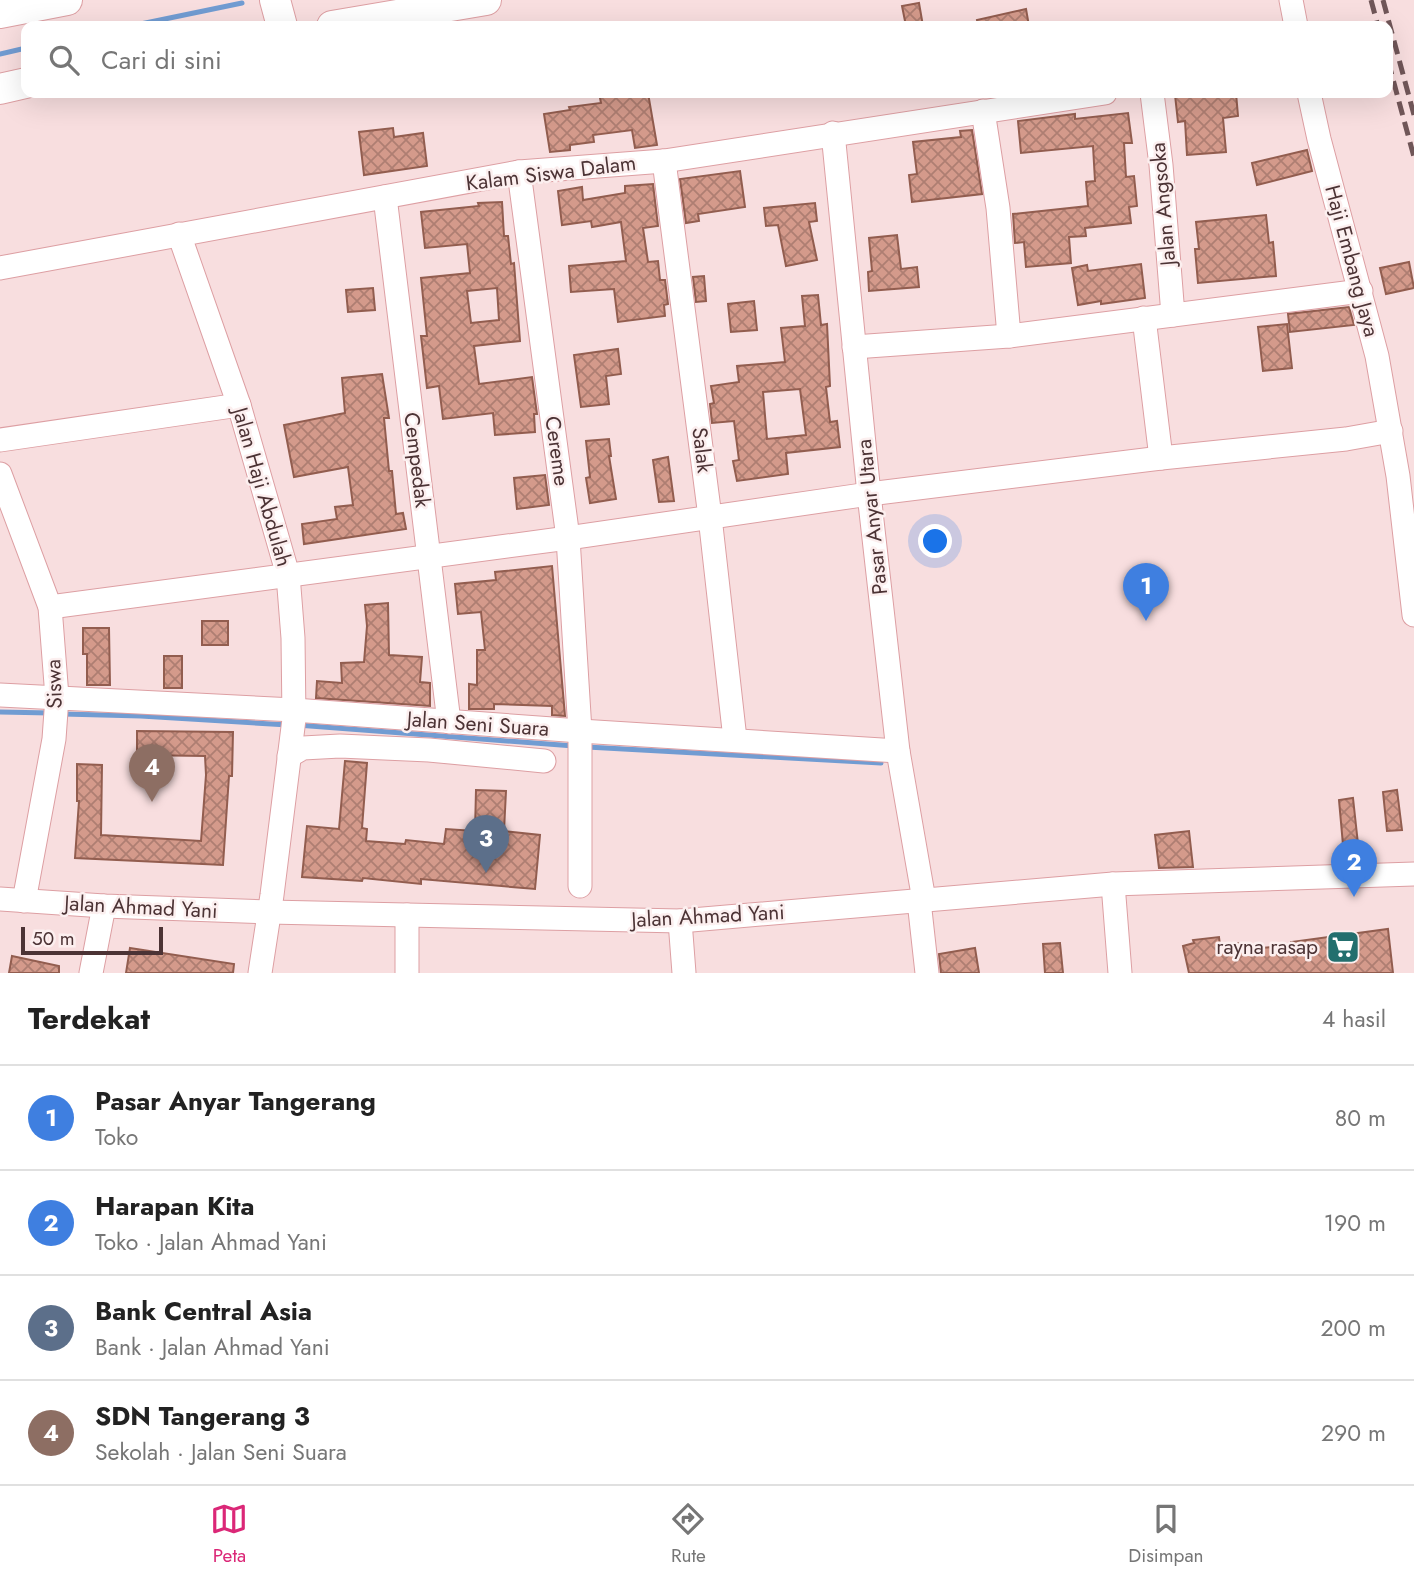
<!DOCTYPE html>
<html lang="id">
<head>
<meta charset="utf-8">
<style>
  :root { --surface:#fff; --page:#f6f6f6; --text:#222; --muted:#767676; --line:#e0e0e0; --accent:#db2777 }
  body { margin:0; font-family:Jost,sans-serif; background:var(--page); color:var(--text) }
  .scale { position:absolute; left:21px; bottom:18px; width:142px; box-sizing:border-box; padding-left:7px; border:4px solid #4c3335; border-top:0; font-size:19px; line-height:24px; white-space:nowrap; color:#4c3335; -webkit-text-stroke:5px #fcefef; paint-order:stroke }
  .you { position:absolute; left:936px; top:542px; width:24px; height:24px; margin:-18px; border:5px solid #fff; border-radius:50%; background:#1a73e8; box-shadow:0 0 0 10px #1a73e833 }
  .badge { display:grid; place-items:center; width:46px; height:46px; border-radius:50%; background:var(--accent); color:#fff; font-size:23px; font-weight:700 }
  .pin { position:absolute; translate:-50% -58px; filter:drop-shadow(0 2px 4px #0008) }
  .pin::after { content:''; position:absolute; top:37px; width:24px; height:21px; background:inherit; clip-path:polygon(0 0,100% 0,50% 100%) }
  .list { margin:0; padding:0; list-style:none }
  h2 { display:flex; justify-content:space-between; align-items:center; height:91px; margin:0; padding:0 28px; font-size:30px }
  h2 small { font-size:23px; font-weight:400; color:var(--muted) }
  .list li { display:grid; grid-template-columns:46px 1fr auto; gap:21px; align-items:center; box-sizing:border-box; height:105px; padding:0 28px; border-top:2px solid var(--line) }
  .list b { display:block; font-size:26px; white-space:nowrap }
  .list p { margin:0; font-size:23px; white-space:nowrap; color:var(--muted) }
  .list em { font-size:23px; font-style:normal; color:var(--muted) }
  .icon { flex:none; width:38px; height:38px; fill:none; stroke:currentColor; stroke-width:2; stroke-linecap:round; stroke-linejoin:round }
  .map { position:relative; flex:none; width:1414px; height:973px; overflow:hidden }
  .search { position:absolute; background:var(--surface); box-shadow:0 7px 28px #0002; left:21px; right:21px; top:21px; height:77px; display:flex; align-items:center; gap:18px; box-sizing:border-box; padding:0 24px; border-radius:14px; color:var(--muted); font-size:26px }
  .sheet { height:511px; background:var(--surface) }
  nav { display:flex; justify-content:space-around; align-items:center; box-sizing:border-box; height:98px; border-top:2px solid var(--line); background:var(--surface); font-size:19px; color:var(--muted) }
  nav a { display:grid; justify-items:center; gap:4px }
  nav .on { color:var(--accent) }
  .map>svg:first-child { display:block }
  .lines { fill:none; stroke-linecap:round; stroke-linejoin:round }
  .stream { stroke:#719cd2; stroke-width:5 }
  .building { fill:url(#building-cross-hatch); stroke:#925d4f; stroke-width:2; fill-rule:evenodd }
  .minor-casing { stroke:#dd9fa3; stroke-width:25 }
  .major-casing { stroke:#dd9fa3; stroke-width:32 }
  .minor { stroke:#fff; stroke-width:23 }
  .major { stroke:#fff; stroke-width:30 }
  .rail { stroke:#705658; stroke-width:5; stroke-dasharray:14 7; stroke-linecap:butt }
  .labels { text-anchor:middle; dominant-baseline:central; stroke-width:5; stroke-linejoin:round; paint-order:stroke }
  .street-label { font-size:21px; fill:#4c3335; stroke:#fcefef }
  .poi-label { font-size:21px; fill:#4c3335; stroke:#fcefef; text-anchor:end }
</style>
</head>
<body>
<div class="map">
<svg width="1414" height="973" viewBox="0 0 1414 973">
  <defs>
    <pattern id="building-cross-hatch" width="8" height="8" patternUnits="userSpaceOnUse" patternTransform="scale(1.75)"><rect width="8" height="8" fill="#d49a8b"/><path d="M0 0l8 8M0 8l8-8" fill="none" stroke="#ae7e72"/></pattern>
  </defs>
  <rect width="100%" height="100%" fill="#f8dedf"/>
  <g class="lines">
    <!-- stream -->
    <g class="stream">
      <path d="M 131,26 L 242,3"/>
      <path d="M 0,54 L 26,48"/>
      <path d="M 0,712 L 50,713"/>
      <path d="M 63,714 L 141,716 L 288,725"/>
      <path d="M 297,725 L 574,746"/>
      <path d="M 587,747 L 881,763"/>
    </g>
  </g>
  <!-- building -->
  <g class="building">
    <path d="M 919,3 L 923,26 L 906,26 L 902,6 Z"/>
    <path d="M 1026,9 L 1029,26 L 978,26 L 977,20 Z"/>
    <path d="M 599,93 L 648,93 L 657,145 L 635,148 L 632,130 L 593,135 L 594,142 L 570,145 L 570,150 L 550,152 L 544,114 L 570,110 L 569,107 L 601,103 Z"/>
    <path d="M 1198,93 L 1236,93 L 1238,116 L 1223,118 L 1226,152 L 1187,155 L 1185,121 L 1178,122 L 1175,95 Z"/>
    <path d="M 1128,113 L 1132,143 L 1124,143 L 1126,177 L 1134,176 L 1137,206 L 1129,207 L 1131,223 L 1085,228 L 1086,236 L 1069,237 L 1071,263 L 1026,267 L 1024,242 L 1015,243 L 1013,214 L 1088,206 L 1086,182 L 1095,181 L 1093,146 L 1021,153 L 1018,121 L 1075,114 L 1075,119 Z"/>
    <path d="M 393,128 L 394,137 L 423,133 L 427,166 L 364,175 L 359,132 Z"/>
    <path d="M 972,130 L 982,194 L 912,202 L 909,175 L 917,174 L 913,142 L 961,137 L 960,131 Z"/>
    <path d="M 1307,150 L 1312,171 L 1257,185 L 1252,163 Z"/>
    <path d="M 740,171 L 745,207 L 698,214 L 699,221 L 686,223 L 680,179 Z"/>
    <path d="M 653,184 L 658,226 L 643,228 L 648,262 L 658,261 L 660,280 L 665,280 L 668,304 L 664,305 L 665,316 L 618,322 L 614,289 L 571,292 L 569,266 L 626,261 L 621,222 L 592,227 L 591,221 L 562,225 L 558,191 L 582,187 L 583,200 L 625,193 L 625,186 Z"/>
    <path d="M 502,202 L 504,236 L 508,236 L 511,264 L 514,263 L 520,341 L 474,346 L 479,384 L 532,377 L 537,414 L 534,414 L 535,432 L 495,435 L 493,413 L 443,419 L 439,386 L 427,388 L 421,336 L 427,336 L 421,278 L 470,273 L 467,244 L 425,248 L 421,212 L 479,206 L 478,203 ZM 497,288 L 499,320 L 471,323 L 467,291 Z"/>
    <path d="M 815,203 L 817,221 L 809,222 L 817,260 L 786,266 L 778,225 L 766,226 L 764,208 Z"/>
    <path d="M 1266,215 L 1269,243 L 1273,242 L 1276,276 L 1198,283 L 1195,249 L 1199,249 L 1196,222 Z"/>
    <path d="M 897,235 L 901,269 L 917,267 L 919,287 L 869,291 L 868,272 L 872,271 L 869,238 Z"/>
    <path d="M 1409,262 L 1414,288 L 1386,294 L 1380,268 Z"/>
    <path d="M 1141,264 L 1145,298 L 1101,304 L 1101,301 L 1078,305 L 1072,268 L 1087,265 L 1088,271 Z"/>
    <path d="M 704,276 L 706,301 L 696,302 L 693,277 Z"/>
    <path d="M 373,288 L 375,310 L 348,312 L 346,290 Z"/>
    <path d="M 818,295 L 821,325 L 827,324 L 830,386 L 826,387 L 830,422 L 837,421 L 840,447 L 786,453 L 788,474 L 737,481 L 733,461 L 739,460 L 734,421 L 712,423 L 710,404 L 714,403 L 711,386 L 739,382 L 737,366 L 785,362 L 781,328 L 805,326 L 802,296 ZM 800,389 L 806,435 L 767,439 L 763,392 Z"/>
    <path d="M 754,301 L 757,330 L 731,332 L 728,304 Z"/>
    <path d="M 1349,307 L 1354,325 L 1290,332 L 1288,314 Z"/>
    <path d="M 1287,324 L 1292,368 L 1263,371 L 1258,327 Z"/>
    <path d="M 618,349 L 621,374 L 606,376 L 609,404 L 581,407 L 574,355 Z"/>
    <path d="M 382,374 L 389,418 L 384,418 L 389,471 L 392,471 L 396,514 L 403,513 L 406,529 L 304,544 L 302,524 L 337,519 L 335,507 L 353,505 L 348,467 L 294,477 L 284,425 L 345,413 L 342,378 Z"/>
    <path d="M 609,439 L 611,456 L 609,456 L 616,499 L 590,503 L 586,478 L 590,477 L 586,441 Z"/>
    <path d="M 668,457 L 674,501 L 659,502 L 653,460 Z"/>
    <path d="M 545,475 L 549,505 L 517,509 L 514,478 Z"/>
    <path d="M 552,566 L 565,716 L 552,715 L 552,706 L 494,704 L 494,709 L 469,709 L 469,684 L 477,685 L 477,650 L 485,650 L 481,612 L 458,614 L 455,584 L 496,580 L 495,572 Z"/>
    <path d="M 388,603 L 389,655 L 422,657 L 420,682 L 430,683 L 430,706 L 316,698 L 317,681 L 342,683 L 341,663 L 364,662 L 367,626 L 365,605 Z"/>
    <rect x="202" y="621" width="26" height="24"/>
    <path d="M 83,628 L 109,628 L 110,685 L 87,685 L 87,654 L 83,654 Z"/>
    <rect x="164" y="656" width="18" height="32"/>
    <path d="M 137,731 L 233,732 L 232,776 L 229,776 L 223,865 L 75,858 L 79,801 L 77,801 L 77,764 L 102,765 L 101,835 L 201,841 L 206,775 L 205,756 L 137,755 Z"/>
    <path d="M 345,761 L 367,763 L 362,828 L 367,829 L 366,841 L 405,844 L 406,840 L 444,844 L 446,829 L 475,831 L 476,790 L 506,791 L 504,831 L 540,835 L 535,889 L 421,879 L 421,884 L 363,878 L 362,881 L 302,877 L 307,826 L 339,829 Z"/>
    <path d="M 1397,790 L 1402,830 L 1387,831 L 1383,792 Z"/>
    <path d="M 1353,798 L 1358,844 L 1343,845 L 1339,800 Z"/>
    <path d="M 1189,831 L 1193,867 L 1159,868 L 1155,835 Z"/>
    <path d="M 1388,929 L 1393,973 L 1189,973 L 1183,946 L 1194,943 L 1193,940 L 1219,937 L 1220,945 L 1240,943 L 1241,950 L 1291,945 L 1291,942 Z"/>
    <path d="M 1060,943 L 1063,973 L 1045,973 L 1043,944 Z"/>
    <path d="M 130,948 L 234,964 L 233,973 L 126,973 Z"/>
    <path d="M 975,948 L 979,973 L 941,973 L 939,954 Z"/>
    <path d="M 12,956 L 59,966 L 59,973 L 9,973 Z"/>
  </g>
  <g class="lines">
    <defs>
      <g id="minor">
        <path d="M 1291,0 L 1296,26"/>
        <path d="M 1152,93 L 1161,165 L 1173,315"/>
        <path d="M 1309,93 L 1319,139 L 1377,356 L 1398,476 L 1414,615"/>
        <path d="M 983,111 L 998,208 L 1009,336"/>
        <path d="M 833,133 L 869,494 L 898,751 L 924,900"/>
        <path d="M 664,161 L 710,517 L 735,739"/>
        <path d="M 519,172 L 568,538 L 580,731 L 580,886"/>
        <path d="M 385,197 L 449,722"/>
        <path d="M 179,234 L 239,405 L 288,575 L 293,638 L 294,719 L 272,895 L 260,973"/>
        <path d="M 0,268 L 519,172 L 664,161 L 1105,93"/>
        <path d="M 1144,318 L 1161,458"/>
        <path d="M 854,347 L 1009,336 L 1361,291"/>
        <path d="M 0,440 L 239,405"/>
        <path d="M 0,474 L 50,607 L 57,697 L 54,739 L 24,901"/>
        <path d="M 50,607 L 568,538 L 869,494 L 1161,458 L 1346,439 L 1391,431"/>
        <path d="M 0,695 L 294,710 L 580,731 L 898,751"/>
        <path d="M 289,756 L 303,748 L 340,746 L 429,750 L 544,761"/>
        <path d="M 1113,884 L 1120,973"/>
        <path d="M 0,899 L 104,906 L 269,912 L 680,921 L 1113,884 L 1414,874"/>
        <path d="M 919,901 L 927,973"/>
        <path d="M 407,915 L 407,973"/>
        <path d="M 680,921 L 684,973"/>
        <path d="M 91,973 L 104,906"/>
      </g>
      <g id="major">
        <path d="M 275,0 L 282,26"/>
        <path d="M 0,13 L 67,0"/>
        <path d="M 332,26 L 486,0"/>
        <path d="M 0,89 L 26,83"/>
      </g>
    </defs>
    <!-- minor casing -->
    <use href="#minor" class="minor-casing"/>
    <!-- major casing -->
    <use href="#major" class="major-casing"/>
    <!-- minor -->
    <use href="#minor" class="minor"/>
    <!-- major -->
    <use href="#major" class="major"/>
    <!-- rail -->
    <g class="rail">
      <path d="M 1371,0 L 1378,26"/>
      <path d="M 1383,0 L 1414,115"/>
      <path d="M 1388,61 L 1414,157"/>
    </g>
  </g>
  <!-- icons -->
  <defs>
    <symbol id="supermarket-square" viewBox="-11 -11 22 22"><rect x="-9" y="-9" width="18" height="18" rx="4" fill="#236f6e" stroke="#fcefef"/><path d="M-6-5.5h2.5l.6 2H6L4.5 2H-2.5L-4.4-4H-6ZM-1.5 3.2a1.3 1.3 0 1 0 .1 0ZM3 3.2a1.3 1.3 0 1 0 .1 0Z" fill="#fff"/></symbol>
  </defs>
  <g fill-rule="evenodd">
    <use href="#supermarket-square" x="1324" y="928" width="38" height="38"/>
  </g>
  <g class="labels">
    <!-- street labels -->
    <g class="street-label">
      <text transform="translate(551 173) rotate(-7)">Kalam Siswa Dalam</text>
      <text transform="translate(1163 204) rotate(-95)">Jalan Angsoka</text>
      <text transform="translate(1352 261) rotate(75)">Haji Embang Jaya</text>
      <text transform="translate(702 450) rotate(83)">Salak</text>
      <text transform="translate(557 451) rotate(82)">Cereme</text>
      <text transform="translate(417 460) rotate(83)">Cempedak</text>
      <text transform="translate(262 487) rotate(74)">Jalan Haji Abdulah</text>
      <text transform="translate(872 517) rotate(-96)">Pasar Anyar Utara</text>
      <text transform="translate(54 684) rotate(-92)">Siswa</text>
      <text transform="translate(478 724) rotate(4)">Jalan Seni Suara</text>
      <text transform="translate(141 907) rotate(3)">Jalan Ahmad Yani</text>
      <text transform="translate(708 916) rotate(-3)">Jalan Ahmad Yani</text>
    </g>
    <!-- poi labels -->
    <g class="poi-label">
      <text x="1318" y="947">rayna rasap</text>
    </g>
  </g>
</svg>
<div class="scale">50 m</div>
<div class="you"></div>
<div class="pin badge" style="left:1146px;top:621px;background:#3f7fe0">1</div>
<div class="pin badge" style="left:1354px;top:897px;background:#3f7fe0">2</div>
<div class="pin badge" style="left:486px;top:873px;background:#5c6f8a">3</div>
<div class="pin badge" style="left:152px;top:802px;background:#8d6e63">4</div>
<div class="search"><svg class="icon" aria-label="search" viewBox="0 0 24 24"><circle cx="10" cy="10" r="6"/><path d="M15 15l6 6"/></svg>Cari di sini</div>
</div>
<section class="sheet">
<h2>Terdekat<small>4 hasil</small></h2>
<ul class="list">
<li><span class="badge" style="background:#3f7fe0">1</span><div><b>Pasar Anyar Tangerang</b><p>Toko</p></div><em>80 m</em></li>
<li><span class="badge" style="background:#3f7fe0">2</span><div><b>Harapan Kita</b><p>Toko · Jalan Ahmad Yani</p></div><em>190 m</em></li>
<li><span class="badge" style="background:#5c6f8a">3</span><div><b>Bank Central Asia</b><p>Bank · Jalan Ahmad Yani</p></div><em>200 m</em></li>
<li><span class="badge" style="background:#8d6e63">4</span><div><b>SDN Tangerang 3</b><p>Sekolah · Jalan Seni Suara</p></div><em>290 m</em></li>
</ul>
</section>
<nav>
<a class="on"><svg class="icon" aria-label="map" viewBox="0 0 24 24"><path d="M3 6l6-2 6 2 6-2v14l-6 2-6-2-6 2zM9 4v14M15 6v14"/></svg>Peta</a>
<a><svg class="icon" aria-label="directions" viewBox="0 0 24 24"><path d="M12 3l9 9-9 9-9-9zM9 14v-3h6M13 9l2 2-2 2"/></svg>Rute</a>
<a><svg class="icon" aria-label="saved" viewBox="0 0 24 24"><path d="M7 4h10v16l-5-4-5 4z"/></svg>Disimpan</a>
</nav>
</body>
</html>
